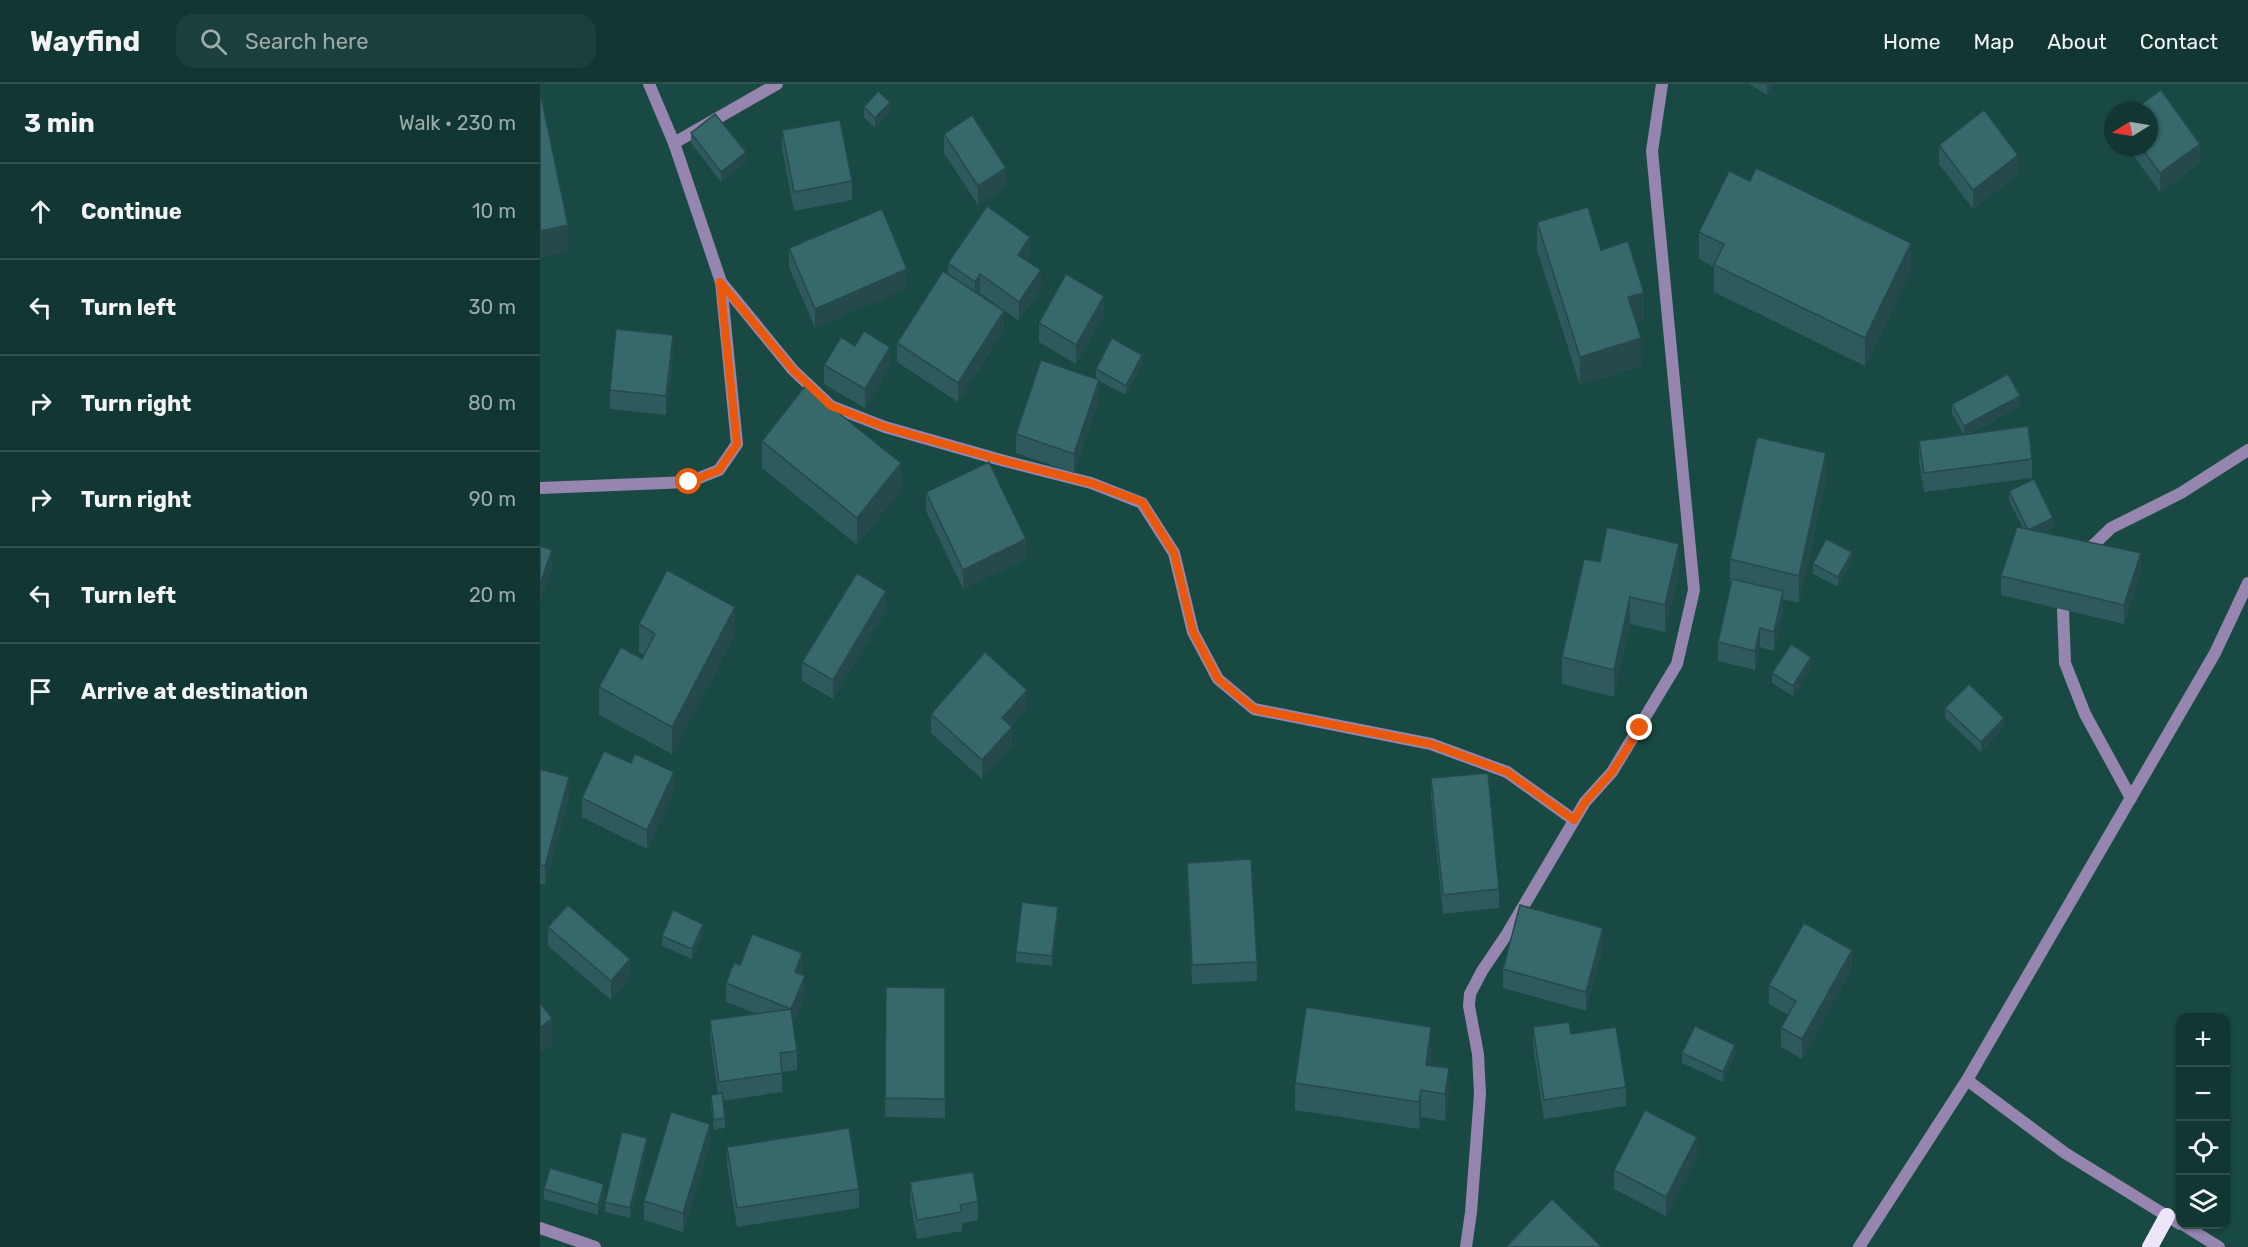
<!DOCTYPE html>
<html lang="en">
<head>
<meta charset="utf-8">
<style>
  :root { --surface:#123732; --page:#1b3f3a; --text:#f1f3f6; --muted:#9cacac; --line:#31514d }
  body { margin:0; font-family:Rubik,sans-serif; background:var(--page); color:var(--text) }
  .controls { position:absolute; right:18px; bottom:18px; display:grid; overflow:hidden; border-radius:12px; box-shadow:0 2px 4px #0004 }
  .controls button { width:54px; height:54px; display:grid; place-items:center; padding:0; border:0; border-bottom:2px solid var(--line); background:var(--surface); color:var(--text); font:30px sans-serif }
  .compass { position:absolute; left:1564px; top:18px; width:54px; height:54px; border-radius:50%; background:var(--surface); box-shadow:0 2px 4px #0004; rotate:259deg }
  .stop { position:absolute; width:18px; height:18px; margin:-14px; border:4px solid #ea580c; border-radius:50%; background:#fff }
  .stop.end { background:#ea580c; border-color:#fff; box-shadow:0 2px 6px #0008 }
  .list { margin:0; padding:0; list-style:none }
  h2 { display:flex; justify-content:space-between; align-items:center; height:78px; margin:0; padding:0 24px; font-size:26px }
  h2 small { font-size:20px; font-weight:400; color:var(--muted) }
  .list li { display:grid; grid-template-columns:39px 1fr auto; gap:18px; align-items:center; box-sizing:border-box; height:96px; padding:0 24px; border-top:2px solid var(--line) }
  .list b { display:block; font-size:22px; white-space:nowrap }
  .list em { font-size:20px; font-style:normal; color:var(--muted) }
  .icon { flex:none; width:33px; height:33px; fill:none; stroke:currentColor; stroke-width:2; stroke-linecap:round; stroke-linejoin:round }
  .map { position:relative; flex:none; width:1708px; height:1163px; overflow:hidden }
  header { display:flex; align-items:center; gap:36px; box-sizing:border-box; height:84px; padding:0 30px; background:var(--surface); border-bottom:2px solid var(--line) }
  header strong { font-size:28px }
  nav { display:flex; gap:33px; margin-inline-start:auto; font-size:21px }
  .search { width:420px; height:54px; background:var(--page); display:flex; align-items:center; gap:15px; box-sizing:border-box; padding:0 21px; border-radius:18px; color:var(--muted); font-size:22px }
  main { display:flex }
  aside { flex:1; background:var(--surface) }
  .map>svg:first-child { display:block }
  .lines { fill:none; stroke-linecap:round; stroke-linejoin:round }
  .service { stroke:#9585af; stroke-width:12 }
  .minor { stroke:#9585af; stroke-width:12 }
  .tertiary { stroke:#9585af; stroke-width:12 }
  .trunk { stroke:#ede6f8; stroke-width:16 }
  .wall { fill:#2e595d }
  .shaded-wall { fill:#26494c }
  .building { fill:#36686c; stroke:#26494c; stroke-width:1.5 }
  .route { stroke:#ea580c; stroke-width:8 }
</style>
</head>
<body>
<header>
<strong>Wayfind</strong>
<div class="search"><svg class="icon" aria-label="search" viewBox="0 0 24 24"><circle cx="10" cy="10" r="6"/><path d="M15 15l6 6"/></svg>Search here</div>
<nav><a>Home</a><a>Map</a><a>About</a><a>Contact</a></nav>
</header>
<main>
<aside>
<h2>3 min<small>Walk · 230 m</small></h2>
<ul class="list">
<li><svg class="icon" aria-label="ahead" viewBox="0 0 24 24"><path d="M12 20V5M6 11l6-6 6 6"/></svg><div><b>Continue</b></div><em>10 m</em></li>
<li><svg class="icon" aria-label="left" viewBox="0 0 24 24"><path d="M17 20v-9H6M10 6l-5 5 5 5"/></svg><div><b>Turn left</b></div><em>30 m</em></li>
<li><svg class="icon" aria-label="right" viewBox="0 0 24 24"><path d="M7 20v-9h11M14 6l5 5-5 5"/></svg><div><b>Turn right</b></div><em>80 m</em></li>
<li><svg class="icon" aria-label="right" viewBox="0 0 24 24"><path d="M7 20v-9h11M14 6l5 5-5 5"/></svg><div><b>Turn right</b></div><em>90 m</em></li>
<li><svg class="icon" aria-label="left" viewBox="0 0 24 24"><path d="M17 20v-9H6M10 6l-5 5 5 5"/></svg><div><b>Turn left</b></div><em>20 m</em></li>
<li><svg class="icon" aria-label="arrive" viewBox="0 0 24 24"><path d="M6 21V4h12l-3 4 3 4H6"/></svg><div><b>Arrive at destination</b></div></li>
</ul>
</aside>
<div class="map">
<svg width="1708" height="1163" viewBox="0 0 1708 1163">
  <rect width="100%" height="100%" fill="#184942"/>
  <g class="lines">
    <!-- service -->
    <g class="service">
      <path d="M 1544,470 L 1571,444 L 1641,409 L 1708,366"/>
      <path d="M 1523,526 L 1525,579 L 1545,630 L 1591,714"/>
    </g>
    <!-- minor -->
    <g class="minor">
      <path d="M 134,59 L 237,0"/>
      <path d="M 181,198 L 253,286 L 291,322 L 345,343 L 461,376 L 551,399 L 602,419 L 634,469 L 653,548 L 678,595 L 714,625 L 891,660 L 967,688 L 1034,736"/>
      <path d="M 0,404 L 149,398 L 179,386 L 197,360 L 181,198 L 134,59 L 109,0"/>
      <path d="M 0,1144 L 55,1163"/>
      <path d="M 926,1163 L 931,1128 L 940,1010 L 938,970 L 929,922 L 930,910 L 942,887 L 967,850 L 1045,718 L 1072,688 L 1137,580 L 1154,506 L 1112,67 L 1122,0"/>
      <path d="M 1319,1163 L 1427,996 L 1675,569 L 1708,499"/>
    </g>
    <!-- tertiary -->
    <g class="tertiary">
      <path d="M 1427,996 L 1525,1069 L 1640,1140"/>
      <path d="M 1642,1140 L 1679,1163"/>
    </g>
    <!-- trunk -->
    <path class="trunk" d="M 1610,1163 L 1627,1132"/>
  </g>
  <!-- wall -->
  <g class="wall">
    <path d="M 1209,0 L 1234,0 L 1227,11 Z"/>
    <path d="M 324,23 L 350,28 L 335,44 L 324,33 Z"/>
    <path d="M 242,46 L 312,97 L 312,116 L 254,127 L 242,65 Z"/>
    <path d="M 151,49 L 206,78 L 181,98 L 151,59 Z"/>
    <path d="M 404,50 L 466,103 L 438,121 L 404,69 Z"/>
    <path d="M 1399,61 L 1478,90 L 1433,125 L 1399,80 Z"/>
    <path d="M 1587,63 L 1609,63 L 1660,79 L 1620,108 Z"/>
    <path d="M 997,138 L 1061,166 L 1104,236 L 1096,238 L 1101,282 L 1040,301 L 997,166 Z"/>
    <path d="M 1159,148 L 1371,186 L 1325,282 L 1174,208 L 1174,183 L 1159,175 Z"/>
    <path d="M 249,164 L 367,204 L 275,244 L 249,183 Z"/>
    <path d="M 490,172 L 487,177 L 501,205 L 479,237 L 440,209 L 439,211 L 464,246 L 418,318 L 357,278 L 357,259 L 408,191 L 408,179 Z"/>
    <path d="M 564,231 L 536,280 L 499,258 L 499,239 Z"/>
    <path d="M 315,262 L 350,282 L 325,324 L 284,300 L 284,281 Z"/>
    <path d="M 133,270 L 126,331 L 70,325 L 70,306 Z"/>
    <path d="M 602,281 L 586,311 L 559,297 L 559,315 L 534,389 L 476,369 L 476,350 L 556,294 L 556,285 Z"/>
    <path d="M 1412,320 L 1480,322 L 1427,351 L 1492,375 L 1492,394 L 1384,408 L 1379,376 L 1379,357 L 1424,351 L 1412,330 Z"/>
    <path d="M 222,357 L 361,406 L 317,461 L 222,384 Z"/>
    <path d="M 1286,396 L 1259,519 L 1243,515 L 1243,526 L 1234,567 L 1220,563 L 1215,586 L 1178,577 L 1178,558 L 1190,502 L 1190,475 Z"/>
    <path d="M 1469,407 L 1513,443 L 1503,448 L 1601,488 L 1584,540 L 1461,511 L 1461,492 L 1483,444 L 1469,417 Z"/>
    <path d="M 386,408 L 486,474 L 423,505 L 386,427 Z"/>
    <path d="M 1060,478 L 1139,487 L 1125,548 L 1090,540 L 1074,613 L 1022,600 L 1022,573 Z"/>
    <path d="M 1312,478 L 1298,503 L 1273,490 L 1273,480 Z"/>
    <path d="M 346,526 L 293,615 L 262,597 L 262,578 Z"/>
    <path d="M 99,540 L 195,550 L 132,670 L 59,631 L 59,603 L 102,575 L 104,571 L 99,568 Z"/>
    <path d="M 1271,583 L 1253,612 L 1232,599 L 1232,589 Z"/>
    <path d="M 1405,624 L 1464,643 L 1441,668 L 1405,634 Z"/>
    <path d="M 487,625 L 471,642 L 472,662 L 442,695 L 391,649 L 391,630 Z"/>
    <path d="M 91,679 L 134,707 L 107,765 L 42,733 L 42,714 Z"/>
    <path d="M 0,685 L 29,712 L 5,801 L 0,800 Z"/>
    <path d="M 891,694 L 959,805 L 959,824 L 903,830 L 891,713 Z"/>
    <path d="M 647,779 L 717,878 L 717,897 L 652,900 L 647,798 Z"/>
    <path d="M 518,832 L 512,882 L 476,878 L 476,868 Z"/>
    <path d="M 8,843 L 90,895 L 71,916 L 8,862 Z"/>
    <path d="M 163,850 L 152,875 L 122,862 L 122,852 Z"/>
    <path d="M 1063,863 L 1046,927 L 963,904 L 963,885 Z"/>
    <path d="M 200,881 L 262,888 L 261,890 L 265,911 L 253,940 L 257,967 L 257,986 L 242,988 L 242,1008 L 183,1017 L 185,1034 L 185,1044 L 174,1046 L 171,1021 L 171,1011 L 178,1010 L 170,955 L 170,936 L 217,930 L 186,918 L 186,899 Z"/>
    <path d="M 1312,885 L 1262,975 L 1241,963 L 1241,944 L 1248,931 L 1229,920 L 1229,901 Z"/>
    <path d="M 346,903 L 405,904 L 405,1034 L 345,1033 Z"/>
    <path d="M 993,943 L 1031,950 L 1086,1003 L 1086,1022 L 1004,1035 L 993,962 Z"/>
    <path d="M 1142,969 L 1195,971 L 1183,998 L 1142,979 Z"/>
    <path d="M 891,970 L 890,981 L 909,1011 L 905,1037 L 881,1033 L 879,1045 L 755,1026 L 755,999 Z"/>
    <path d="M 170,1059 L 143,1148 L 104,1136 L 104,1117 Z"/>
    <path d="M 187,1063 L 319,1105 L 319,1124 L 197,1143 L 187,1082 Z"/>
    <path d="M 107,1064 L 90,1134 L 65,1128 L 65,1118 Z"/>
    <path d="M 1157,1072 L 1126,1132 L 1074,1105 L 1074,1086 Z"/>
    <path d="M 370,1098 L 438,1117 L 438,1136 L 422,1139 L 422,1147 L 377,1155 L 370,1117 Z"/>
    <path d="M 4,1105 L 64,1110 L 58,1131 L 4,1115 Z"/>
  </g>
  <!-- shaded-wall -->
  <g class="shaded-wall">
    <path d="M 1228,0 L 1234,0 L 1227,11 L 1227,1 Z"/>
    <path d="M 350,18 L 350,28 L 335,44 L 335,34 Z"/>
    <path d="M 1660,60 L 1660,79 L 1620,108 L 1620,89 Z"/>
    <path d="M 206,68 L 206,78 L 181,98 L 181,88 Z"/>
    <path d="M 1478,71 L 1478,90 L 1433,125 L 1433,106 Z"/>
    <path d="M 466,84 L 466,103 L 438,121 L 438,102 Z"/>
    <path d="M 28,141 L 28,168 L 0,174 L 0,147 Z"/>
    <path d="M 490,153 L 490,172 L 478,190 L 478,171 Z"/>
    <path d="M 1371,159 L 1371,186 L 1325,282 L 1325,254 Z"/>
    <path d="M 367,185 L 367,204 L 275,244 L 275,225 Z"/>
    <path d="M 501,186 L 501,205 L 479,237 L 479,218 Z"/>
    <path d="M 440,190 L 440,209 L 435,217 L 435,198 Z"/>
    <path d="M 1104,209 L 1104,236 L 1088,241 L 1088,213 Z"/>
    <path d="M 564,212 L 564,231 L 536,280 L 536,261 Z"/>
    <path d="M 464,227 L 464,246 L 418,318 L 418,299 Z"/>
    <path d="M 133,251 L 133,270 L 126,331 L 126,312 Z"/>
    <path d="M 1101,254 L 1101,282 L 1040,301 L 1040,273 Z"/>
    <path d="M 350,263 L 350,282 L 325,324 L 325,305 Z"/>
    <path d="M 602,271 L 602,281 L 586,311 L 586,302 Z"/>
    <path d="M 559,296 L 559,315 L 534,389 L 534,370 Z"/>
    <path d="M 1480,312 L 1480,322 L 1424,352 L 1424,342 Z"/>
    <path d="M 1286,369 L 1286,396 L 1259,519 L 1259,492 Z"/>
    <path d="M 361,379 L 361,406 L 317,461 L 317,434 Z"/>
    <path d="M 1513,434 L 1513,443 L 1488,455 L 1488,446 Z"/>
    <path d="M 486,455 L 486,474 L 423,505 L 423,486 Z"/>
    <path d="M 1139,460 L 1139,487 L 1125,548 L 1125,521 Z"/>
    <path d="M 12,466 L 12,485 L 0,519 L 0,500 Z"/>
    <path d="M 1312,468 L 1312,478 L 1298,503 L 1298,493 Z"/>
    <path d="M 1601,469 L 1601,488 L 1584,540 L 1584,521 Z"/>
    <path d="M 346,507 L 346,526 L 293,615 L 293,596 Z"/>
    <path d="M 1243,507 L 1243,526 L 1234,567 L 1234,548 Z"/>
    <path d="M 1090,513 L 1090,540 L 1074,613 L 1074,586 Z"/>
    <path d="M 195,523 L 195,550 L 132,670 L 132,643 Z"/>
    <path d="M 1220,544 L 1220,563 L 1215,586 L 1215,567 Z"/>
    <path d="M 1271,573 L 1271,583 L 1253,612 L 1253,602 Z"/>
    <path d="M 487,606 L 487,625 L 462,653 L 462,634 Z"/>
    <path d="M 1464,634 L 1464,643 L 1441,668 L 1441,658 Z"/>
    <path d="M 472,643 L 472,662 L 442,695 L 442,676 Z"/>
    <path d="M 134,688 L 134,707 L 107,765 L 107,746 Z"/>
    <path d="M 29,693 L 29,712 L 5,801 L 5,782 Z"/>
    <path d="M 518,823 L 518,832 L 512,882 L 512,872 Z"/>
    <path d="M 163,840 L 163,850 L 152,875 L 152,865 Z"/>
    <path d="M 1063,844 L 1063,863 L 1046,927 L 1046,908 Z"/>
    <path d="M 1312,866 L 1312,885 L 1262,975 L 1262,955 Z"/>
    <path d="M 262,869 L 262,888 L 255,907 L 255,888 Z"/>
    <path d="M 90,875 L 90,895 L 71,916 L 71,897 Z"/>
    <path d="M 265,892 L 265,911 L 251,944 L 251,925 Z"/>
    <path d="M 12,934 L 12,961 L 0,971 L 0,944 Z"/>
    <path d="M 891,943 L 891,970 L 886,1008 L 886,981 Z"/>
    <path d="M 1195,961 L 1195,971 L 1183,998 L 1183,988 Z"/>
    <path d="M 909,984 L 909,1011 L 905,1037 L 905,1010 Z"/>
    <path d="M 881,1006 L 881,1033 L 879,1045 L 879,1018 Z"/>
    <path d="M 170,1040 L 170,1059 L 143,1148 L 143,1129 Z"/>
    <path d="M 1157,1053 L 1157,1072 L 1126,1132 L 1126,1113 Z"/>
    <path d="M 107,1054 L 107,1064 L 90,1134 L 90,1124 Z"/>
    <path d="M 64,1100 L 64,1110 L 58,1131 L 58,1121 Z"/>
  </g>
  <!-- building -->
  <g class="building">
    <path d="M 1621,6 L 1660,60 L 1620,89 L 1601,63 L 1609,63 L 1609,27 L 1592,27 Z"/>
    <path d="M 0,7 L 28,141 L 0,147 Z"/>
    <path d="M 338,7 L 350,18 L 335,34 L 324,23 Z"/>
    <path d="M 1444,26 L 1478,71 L 1433,106 L 1399,61 Z"/>
    <path d="M 175,30 L 206,68 L 181,88 L 151,49 Z"/>
    <path d="M 432,31 L 466,84 L 438,102 L 404,50 Z"/>
    <path d="M 300,36 L 312,97 L 254,108 L 242,46 Z"/>
    <path d="M 1216,84 L 1371,159 L 1325,254 L 1174,181 L 1184,160 L 1159,148 L 1189,87 L 1210,97 Z"/>
    <path d="M 447,122 L 490,153 L 478,171 L 501,186 L 479,218 L 440,190 L 435,198 L 408,179 Z"/>
    <path d="M 1048,123 L 1061,166 L 1088,157 L 1104,209 L 1088,213 L 1101,254 L 1040,273 L 997,138 Z"/>
    <path d="M 342,125 L 367,185 L 275,225 L 249,164 Z"/>
    <path d="M 403,187 L 464,227 L 418,299 L 357,259 Z"/>
    <path d="M 526,190 L 564,212 L 536,261 L 499,239 Z"/>
    <path d="M 76,245 L 133,251 L 126,312 L 70,306 Z"/>
    <path d="M 324,247 L 350,263 L 325,305 L 284,281 L 301,253 L 315,262 Z"/>
    <path d="M 572,254 L 602,271 L 586,302 L 556,285 Z"/>
    <path d="M 501,276 L 559,296 L 534,370 L 476,350 Z"/>
    <path d="M 1468,290 L 1480,312 L 1424,342 L 1412,320 Z"/>
    <path d="M 265,302 L 361,379 L 317,434 L 222,357 Z"/>
    <path d="M 1488,342 L 1492,375 L 1384,389 L 1379,357 Z"/>
    <path d="M 1217,353 L 1286,369 L 1259,492 L 1190,475 Z"/>
    <path d="M 449,378 L 486,455 L 423,486 L 386,408 Z"/>
    <path d="M 1494,395 L 1513,434 L 1488,446 L 1469,407 Z"/>
    <path d="M 1067,443 L 1139,460 L 1125,521 L 1090,513 L 1074,586 L 1022,573 L 1044,475 L 1060,478 Z"/>
    <path d="M 1477,443 L 1601,469 L 1584,521 L 1461,492 Z"/>
    <path d="M 1286,455 L 1312,468 L 1298,493 L 1273,480 Z"/>
    <path d="M 0,462 L 12,466 L 0,500 Z"/>
    <path d="M 127,486 L 195,523 L 132,643 L 59,603 L 81,563 L 102,575 L 115,550 L 99,540 Z"/>
    <path d="M 317,489 L 346,507 L 293,596 L 262,578 Z"/>
    <path d="M 1192,495 L 1243,507 L 1234,548 L 1220,544 L 1215,567 L 1178,558 Z"/>
    <path d="M 1251,560 L 1271,573 L 1253,602 L 1232,589 Z"/>
    <path d="M 445,568 L 487,606 L 462,634 L 472,643 L 442,676 L 391,630 Z"/>
    <path d="M 1429,600 L 1464,634 L 1441,658 L 1405,624 Z"/>
    <path d="M 64,667 L 91,679 L 95,670 L 134,688 L 107,746 L 42,714 Z"/>
    <path d="M 0,685 L 29,693 L 5,782 L 0,781 Z"/>
    <path d="M 948,689 L 959,805 L 903,811 L 891,694 Z"/>
    <path d="M 711,775 L 717,878 L 652,881 L 647,779 Z"/>
    <path d="M 482,818 L 518,823 L 512,872 L 476,868 Z"/>
    <path d="M 28,821 L 90,875 L 71,897 L 8,843 Z"/>
    <path d="M 980,821 L 1063,844 L 1046,908 L 963,885 Z"/>
    <path d="M 133,826 L 163,840 L 152,865 L 122,852 Z"/>
    <path d="M 1264,839 L 1312,866 L 1262,955 L 1241,944 L 1256,917 L 1229,901 Z"/>
    <path d="M 212,850 L 262,869 L 255,888 L 265,892 L 251,925 L 186,899 L 194,879 L 200,881 Z"/>
    <path d="M 346,903 L 405,904 L 405,1015 L 345,1014 Z"/>
    <path d="M 0,919 L 12,934 L 0,944 Z"/>
    <path d="M 766,923 L 891,943 L 886,981 L 909,984 L 905,1010 L 881,1006 L 879,1018 L 755,999 Z"/>
    <path d="M 251,925 L 257,967 L 240,969 L 242,989 L 179,998 L 170,936 Z"/>
    <path d="M 1029,938 L 1031,950 L 1076,943 L 1086,1003 L 1004,1016 L 993,943 Z"/>
    <path d="M 1155,942 L 1195,961 L 1183,988 L 1142,969 Z"/>
    <path d="M 182,1009 L 185,1034 L 174,1036 L 171,1011 Z"/>
    <path d="M 1105,1026 L 1157,1053 L 1126,1113 L 1074,1086 Z"/>
    <path d="M 131,1028 L 170,1040 L 143,1129 L 104,1117 Z"/>
    <path d="M 309,1044 L 319,1105 L 197,1124 L 187,1063 Z"/>
    <path d="M 82,1048 L 107,1054 L 90,1124 L 65,1118 Z"/>
    <path d="M 10,1084 L 64,1100 L 58,1121 L 4,1105 Z"/>
    <path d="M 433,1088 L 438,1117 L 420,1121 L 422,1128 L 377,1136 L 370,1098 Z"/>
    <path d="M 1012,1115 L 1062,1163 L 966,1163 Z"/>
  </g>
  <g class="lines">
    <!-- route -->
    <path class="route" d="M 149,398 L 179,386 L 197,360 L 180,198 L 253,286 L 291,322 L 345,343 L 461,376 L 551,399 L 602,418 L 634,469 L 653,548 L 678,595 L 714,625 L 891,660 L 967,688 L 1034,736 L 1045,718 L 1072,688 L 1100,644"/>
  </g>
</svg>
<div class="controls">
<button>+</button>
<button>−</button>
<button><svg class="icon" aria-label="locate" viewBox="0 0 24 24"><circle cx="12" cy="12" r="6"/><path d="M12 2v4M12 18v4M2 12h4M18 12h4"/></svg></button>
<button><svg class="icon" aria-label="layers" viewBox="0 0 24 24"><path d="M12 4l9 5-9 5-9-5zM3 14l9 5 9-5"/></svg></button>
</div>
<svg class="compass" viewBox="-18 -18 36 36"><path d="M0-13l5 13h-10z" fill="#e53935"/><path d="M0 13l5-13h-10z" fill="#9cacac"/></svg>
<div class="stop" style="left:149px;top:398px"></div>
<div class="stop end" style="left:1100px;top:644px"></div>
</div>
</main>
</body>
</html>
